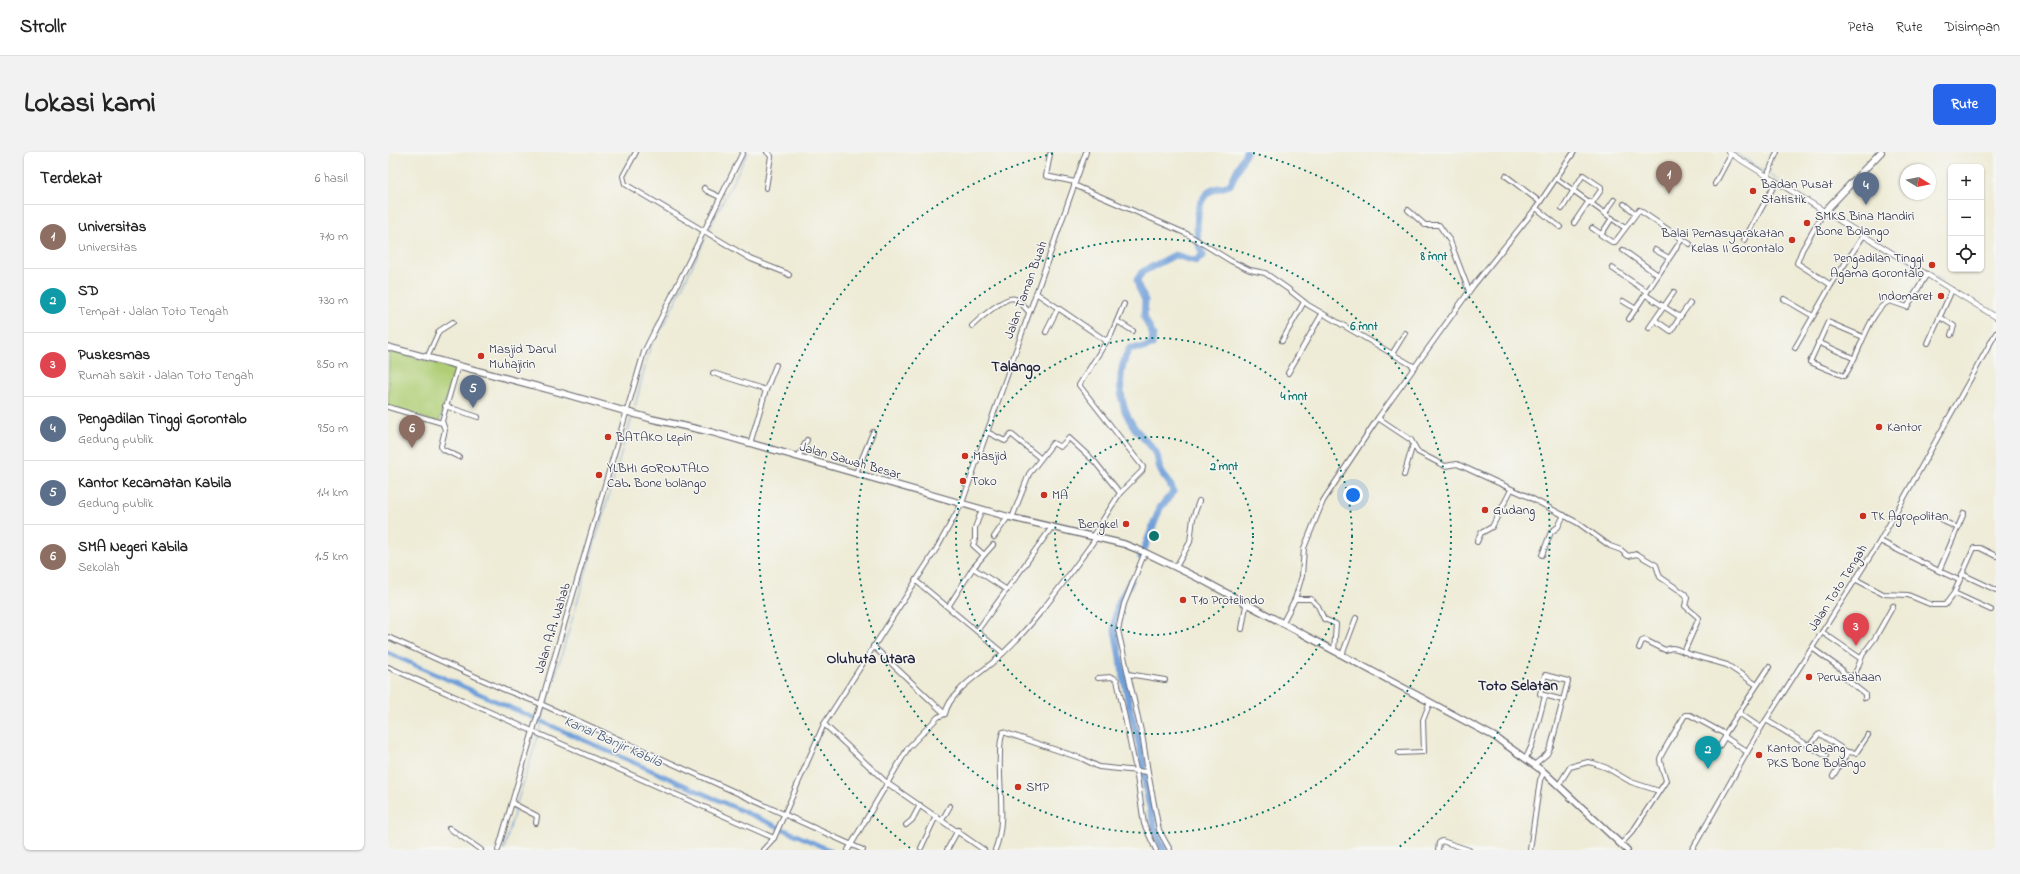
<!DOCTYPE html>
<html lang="id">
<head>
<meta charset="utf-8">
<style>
  :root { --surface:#fff; --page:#f2f2f2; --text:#222; --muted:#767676; --line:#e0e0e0; --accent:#2563eb }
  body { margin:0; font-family:"Indie Flower",sans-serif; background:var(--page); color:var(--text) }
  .controls { position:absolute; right:12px; top:12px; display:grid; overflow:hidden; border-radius:6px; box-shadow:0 1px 3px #0004 }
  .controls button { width:36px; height:36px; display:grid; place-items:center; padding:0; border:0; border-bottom:1px solid var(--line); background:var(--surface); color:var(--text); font:20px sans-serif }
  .compass { position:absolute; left:1512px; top:12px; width:36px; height:36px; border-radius:50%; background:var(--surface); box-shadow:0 1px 3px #0004; rotate:100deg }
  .you { position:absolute; left:965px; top:343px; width:14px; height:14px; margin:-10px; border:3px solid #fff; border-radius:50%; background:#1a73e8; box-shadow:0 0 0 6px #1a73e833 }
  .badge { display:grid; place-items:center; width:26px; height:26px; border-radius:50%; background:var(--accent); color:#fff; font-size:13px; font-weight:700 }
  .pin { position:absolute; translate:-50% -33px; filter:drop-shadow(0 1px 2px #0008) }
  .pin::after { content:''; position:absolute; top:21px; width:14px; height:12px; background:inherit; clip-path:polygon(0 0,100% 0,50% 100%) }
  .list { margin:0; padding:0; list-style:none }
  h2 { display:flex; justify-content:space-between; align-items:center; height:52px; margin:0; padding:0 16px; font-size:17px }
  h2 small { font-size:13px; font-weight:400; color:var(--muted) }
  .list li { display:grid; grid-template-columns:26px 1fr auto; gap:12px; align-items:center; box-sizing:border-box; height:64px; padding:0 16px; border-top:1px solid var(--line) }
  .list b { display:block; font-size:15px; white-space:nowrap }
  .list p { margin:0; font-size:13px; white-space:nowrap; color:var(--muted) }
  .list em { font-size:13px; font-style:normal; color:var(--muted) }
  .icon { flex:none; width:22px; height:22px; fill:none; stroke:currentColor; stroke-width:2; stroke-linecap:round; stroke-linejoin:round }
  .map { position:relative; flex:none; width:1608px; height:698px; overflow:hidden; border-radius:6px }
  header { display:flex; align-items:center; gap:24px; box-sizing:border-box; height:56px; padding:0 20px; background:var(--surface); border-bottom:1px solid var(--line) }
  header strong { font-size:19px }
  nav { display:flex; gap:22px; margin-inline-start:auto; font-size:14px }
  .intro { display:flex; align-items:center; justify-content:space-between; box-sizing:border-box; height:96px; padding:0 24px }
  h1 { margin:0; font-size:28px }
  .button { padding:10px 18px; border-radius:6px; background:var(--accent); color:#fff; font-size:14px; font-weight:700 }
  main { display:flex; gap:24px; padding:0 24px }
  aside { flex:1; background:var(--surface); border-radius:6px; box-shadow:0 1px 3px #0004 }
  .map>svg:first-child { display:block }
  .green { fill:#afce75; stroke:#687858 }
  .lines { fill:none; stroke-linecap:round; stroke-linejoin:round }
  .stream { stroke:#6f9fd9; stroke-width:1 }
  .canal { stroke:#6f9fd9; stroke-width:4.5 }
  .river { stroke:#6f9fd9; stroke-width:7 }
  .minor-casing { stroke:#696871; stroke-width:6 }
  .tertiary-casing { stroke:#696871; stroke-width:6 }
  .secondary-casing { stroke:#696871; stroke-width:8 }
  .primary-casing { stroke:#696871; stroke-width:8 }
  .minor { stroke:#fff; stroke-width:4 }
  .tertiary { stroke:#fff; stroke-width:4.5 }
  .secondary { stroke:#fff; stroke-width:5.5 }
  .primary { stroke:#fff; stroke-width:6 }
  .ring { fill:none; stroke:#0f766e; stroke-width:2; stroke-dasharray:2 4 }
  .poi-dot { fill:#c8321e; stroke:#f6f6f2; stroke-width:1.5 }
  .labels { text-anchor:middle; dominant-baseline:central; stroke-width:3; stroke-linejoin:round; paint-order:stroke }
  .poi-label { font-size:13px; fill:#22223b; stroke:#f6f6f2; text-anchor:start }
  .street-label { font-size:13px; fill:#22223b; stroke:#f6f6f2 }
  .water-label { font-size:14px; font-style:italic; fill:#41547a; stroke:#f6f6f2 }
  .quarter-label { font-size:15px; font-weight:bold; fill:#22223b; stroke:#f6f6f2 }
  .centre { fill:#0f766e; stroke:#f6f6f2; stroke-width:2 }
  .ring-label { font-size:12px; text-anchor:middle; font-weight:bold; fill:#0f766e; stroke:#f6f6f2; stroke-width:3; stroke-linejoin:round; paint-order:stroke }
</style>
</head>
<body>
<header>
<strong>Strollr</strong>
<nav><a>Peta</a><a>Rute</a><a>Disimpan</a></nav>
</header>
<div class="intro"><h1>Lokasi kami</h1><a class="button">Rute</a></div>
<main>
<aside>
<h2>Terdekat<small>6 hasil</small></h2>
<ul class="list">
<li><span class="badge" style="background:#8d6e63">1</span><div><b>Universitas</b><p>Universitas</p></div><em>710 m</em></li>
<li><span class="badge" style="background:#0f9aa8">2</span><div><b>SD</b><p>Tempat · Jalan Toto Tengah</p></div><em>730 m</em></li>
<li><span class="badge" style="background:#e0444e">3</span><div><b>Puskesmas</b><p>Rumah sakit · Jalan Toto Tengah</p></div><em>850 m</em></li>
<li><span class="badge" style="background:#5c6f8a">4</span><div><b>Pengadilan Tinggi Gorontalo</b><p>Gedung publik</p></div><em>950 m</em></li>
<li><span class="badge" style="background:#5c6f8a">5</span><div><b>Kantor Kecamatan Kabila</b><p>Gedung publik</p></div><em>1.4 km</em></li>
<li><span class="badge" style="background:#8d6e63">6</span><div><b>SMA Negeri Kabila</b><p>Sekolah</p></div><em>1.5 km</em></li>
</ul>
</aside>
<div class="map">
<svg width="1608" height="698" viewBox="0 0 1608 698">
  <rect width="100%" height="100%" fill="#f6f6f2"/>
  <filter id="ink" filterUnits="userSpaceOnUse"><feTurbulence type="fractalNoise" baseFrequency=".025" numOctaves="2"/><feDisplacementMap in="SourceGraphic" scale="8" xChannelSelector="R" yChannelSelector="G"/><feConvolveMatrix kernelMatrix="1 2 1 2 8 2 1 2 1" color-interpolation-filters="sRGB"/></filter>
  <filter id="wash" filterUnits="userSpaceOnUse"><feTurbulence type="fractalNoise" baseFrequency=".012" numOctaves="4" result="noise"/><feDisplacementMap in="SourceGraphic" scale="16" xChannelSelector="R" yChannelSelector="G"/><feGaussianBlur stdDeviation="0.9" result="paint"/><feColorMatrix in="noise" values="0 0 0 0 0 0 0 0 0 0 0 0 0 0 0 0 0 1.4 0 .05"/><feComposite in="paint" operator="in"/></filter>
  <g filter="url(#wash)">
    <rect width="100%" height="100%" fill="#eeebd6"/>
    <!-- green -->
    <path class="green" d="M 1,198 L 67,217 L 51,271 L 0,255 Z"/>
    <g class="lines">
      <!-- stream -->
      <g class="stream">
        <path d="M 1347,0 L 1379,21"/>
        <path d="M 1382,23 L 1391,28"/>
        <path d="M 321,77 L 360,0"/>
        <path d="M 1488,88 L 1554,128"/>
        <path d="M 1586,149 L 1608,162"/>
        <path d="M 247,254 L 262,195 L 277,171 L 318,85"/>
        <path d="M 159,552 L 244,265"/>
        <path d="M 151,580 L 158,555"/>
        <path d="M 129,651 L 150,584"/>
        <path d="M 116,698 L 128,654"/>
      </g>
      <!-- canal -->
      <path class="canal" d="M 0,501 L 442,698"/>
      <!-- river -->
      <g class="river">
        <path d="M 753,405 L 772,356 L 785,340 C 782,327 777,328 773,319 C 770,314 771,307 768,301 C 763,292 752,284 746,275 C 730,254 728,219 742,196 L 755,196 L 764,193 L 765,183 L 756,165 L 757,148 L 751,136 L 749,128 L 754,120 L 787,103 L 808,109 L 815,103 C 807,88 806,51 821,40 C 827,36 836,35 842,33 L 858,0"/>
        <path d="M 743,429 L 730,452 L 726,473 L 743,562 L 753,597 L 758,636 L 767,678 L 776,698"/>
      </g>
    </g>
  </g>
  <g filter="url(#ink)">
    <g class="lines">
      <defs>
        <g id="minor">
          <path d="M 248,0 L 235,24 L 237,32 L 363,107 L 398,121 L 401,123"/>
          <path d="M 662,2 L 658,24 L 687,30"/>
          <path d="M 1118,24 L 1152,50"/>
          <path d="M 1379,25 L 1389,0"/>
          <path d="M 1168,26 L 1237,76"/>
          <path d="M 1327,32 L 1343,2"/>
          <path d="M 686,33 L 799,82 L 843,109 L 862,118 L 877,121 L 900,137 L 920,153 L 1027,215"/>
          <path d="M 316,36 L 319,39 L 332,45"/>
          <path d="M 378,36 L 383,4 L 379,0"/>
          <path d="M 1236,52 L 1247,61"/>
          <path d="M 1148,56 L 1172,75"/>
          <path d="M 1174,57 L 1195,23 L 1213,35 L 1213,38 L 1204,51"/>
          <path d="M 1020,58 L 1037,73 L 1051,73 L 1062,89 L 1081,139"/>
          <path d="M 1436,60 L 1414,98 L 1409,111 L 1443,133 L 1476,83"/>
          <path d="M 1217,61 L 1226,48"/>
          <path d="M 1224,66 L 1213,83 L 1224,90 L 1227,90 L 1251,58 L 1294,87 L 1241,167"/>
          <path d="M 1186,71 L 1201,49"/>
          <path d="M 1204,76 L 1213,82"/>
          <path d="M 1294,87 L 1302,92"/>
          <path d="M 1356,88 L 1388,30"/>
          <path d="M 1235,98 L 1270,123"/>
          <path d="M 1267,98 L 1281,106"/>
          <path d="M 1224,116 L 1259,140"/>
          <path d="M 648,141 L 717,188 L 720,187 L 723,183 L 736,152"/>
          <path d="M 1258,143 L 1292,165 L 1302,151"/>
          <path d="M 1396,147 L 1425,164"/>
          <path d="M 1235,149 L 1248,157"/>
          <path d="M 1552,165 L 1566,174 L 1563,183"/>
          <path d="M 1267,168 L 1283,179 L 1292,165"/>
          <path d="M 729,169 L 745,179"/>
          <path d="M 584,174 C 590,168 619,142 627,147 C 632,149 637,156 641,160"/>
          <path d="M 1261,176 L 1286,140"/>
          <path d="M 658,180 L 670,156"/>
          <path d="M 1475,185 L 1440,170 L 1422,210 L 1456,224 C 1470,209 1481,156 1502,149 L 1519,155 L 1539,122"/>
          <path d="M 894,189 L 916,150"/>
          <path d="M 1430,190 L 1465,206"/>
          <path d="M 1540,191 L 1564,138"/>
          <path d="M 1407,196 L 1443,133"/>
          <path d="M 1004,202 L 1017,181"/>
          <path d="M 39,206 L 51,179 L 65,170"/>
          <path d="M 70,214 L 54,269 L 57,278 L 53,294 L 54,297 L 71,305"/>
          <path d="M 325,221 L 378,238 L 362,292"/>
          <path d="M 900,221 L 934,162"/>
          <path d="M 378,238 L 388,213"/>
          <path d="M 57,254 L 90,265"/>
          <path d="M 0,255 L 54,271"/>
          <path d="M 990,266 L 1023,288 L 1030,300 L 1051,311 L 1057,314 L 1069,312 L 1139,344 L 1190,371 L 1222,394 L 1233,398 L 1240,404 L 1249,402 L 1268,413 L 1272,425 L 1297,442 L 1299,446 L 1297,454 L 1311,466 L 1296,500"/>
          <path d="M 599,280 L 617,289 L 623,282 L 652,306"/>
          <path d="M 410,305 L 419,288"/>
          <path d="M 468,321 L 485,280"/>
          <path d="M 1016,323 L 1025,292"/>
          <path d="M 624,366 L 641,322 L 665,291 L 672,295 L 681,286 L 707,310 L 732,341"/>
          <path d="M 1555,369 L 1570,376"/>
          <path d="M 606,385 L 620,365"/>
          <path d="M 704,385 L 732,341 L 754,319 L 755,315 L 691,233 L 720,187"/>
          <path d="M 1492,389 L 1551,419 L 1576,361"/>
          <path d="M 1089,390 L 1093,381 L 1104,375 L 1123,338"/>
          <path d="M 596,403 L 605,393"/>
          <path d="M 1154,403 L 1163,380 L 1170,375 L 1176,363"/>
          <path d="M 788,415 L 802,390 L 805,366 L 811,349"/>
          <path d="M 585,416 L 619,438"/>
          <path d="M 1551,419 L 1571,428"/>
          <path d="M 1574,422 L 1608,438"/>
          <path d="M 1467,427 L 1495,442 L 1520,443 L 1544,453 L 1557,453 L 1566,441 L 1586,396 L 1592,396 L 1608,404"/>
          <path d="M 527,428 L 615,501"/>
          <path d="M 1566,441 L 1603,458"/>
          <path d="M 907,447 L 923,447 L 930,454 L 936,467 L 948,472 L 946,499"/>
          <path d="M 560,455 L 585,416 L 596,403 L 585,393 L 587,388 L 587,376 L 594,357"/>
          <path d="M 894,472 L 907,447 L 914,424 L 916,396 L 935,349 L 990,266 L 1085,134 L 1148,56 L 1186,0"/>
          <path d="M 854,477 L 858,453"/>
          <path d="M 589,479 L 664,375"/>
          <path d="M 1434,480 L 1472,506"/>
          <path d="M 0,485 L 117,538 L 153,552 L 475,698"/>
          <path d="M 485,494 L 557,562"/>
          <path d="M 1251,496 L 1254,489 L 1257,488 L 1277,498 L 1284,496 L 1289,497 L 1304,503 L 1339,513 L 1369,533"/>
          <path d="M 1424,496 L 1453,517 L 1459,528 L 1477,542 L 1477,546"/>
          <path d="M 954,503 L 968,466"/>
          <path d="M 0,515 L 386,686"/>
          <path d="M 740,522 L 777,528"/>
          <path d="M 1456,522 L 1463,525 L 1467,522 L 1475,502 L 1487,486 L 1505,454"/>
          <path d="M 710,526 L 724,525 L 729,528 L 748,618 L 756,672 L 768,698"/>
          <path d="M 1351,561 L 1373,576"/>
          <path d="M 1378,568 L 1438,604"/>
          <path d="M 436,572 L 499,631 L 596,698"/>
          <path d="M 1421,594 L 1430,583 L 1432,582 L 1459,600 L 1468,601 L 1480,583"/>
          <path d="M 1331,595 L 1337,585"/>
          <path d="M 1359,600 L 1337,585 L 1337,582 L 1381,515"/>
          <path d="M 1011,601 L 1036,600 L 1035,568 L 1042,550"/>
          <path d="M 1138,606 L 1144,593 L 1157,544"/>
          <path d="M 1146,613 L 1159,602 L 1163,594 L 1175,548 L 1152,542 L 1157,523 L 1180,529 L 1175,548"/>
          <path d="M 760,620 L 771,678 L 782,698"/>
          <path d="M 1445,624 L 1460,600"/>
          <path d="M 1170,634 L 1182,615 L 1200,610 L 1205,611 L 1219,616 L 1243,630 L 1271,639"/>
          <path d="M 124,651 L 149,664 L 148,671"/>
          <path d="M 554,668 L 562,654"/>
          <path d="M 518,673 L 524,668 L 532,653"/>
          <path d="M 61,676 L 93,698"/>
          <path d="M 1233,692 L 1245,679 L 1278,629 C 1277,622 1272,615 1272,607 C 1272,603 1293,570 1297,563 L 1302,563 L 1337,582"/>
          <path d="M 533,696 L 548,664"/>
          <path d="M 110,698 L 256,200 L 355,0"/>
          <path d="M 375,698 L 386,686 L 436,572 L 549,396 L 574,351 L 698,0"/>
          <path d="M 460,698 L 520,596 L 550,565 L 557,562 C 561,543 584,527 599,515 C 639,484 678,427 708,386"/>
          <path d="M 559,698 L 570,678"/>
          <path d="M 607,698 C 619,668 610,633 612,602 C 612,595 612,587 615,580 L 695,607 L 711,615 L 760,620 L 755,588 L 730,478 L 736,452 L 757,400"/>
          <path d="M 1050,698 L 1051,691 L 1054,689 L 1081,698"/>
          <path d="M 1142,698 L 1152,628 L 1156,620"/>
          <path d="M 1304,698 L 1373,576 L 1492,389 L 1608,181"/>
        </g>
        <path id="tertiary" d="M 1340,0 L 1608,165"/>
        <path id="secondary" d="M 0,195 L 170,240 L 264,267 L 323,280 L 621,365 L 736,392 L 756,400 L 816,429 L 1107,585 L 1156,620 L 1239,698"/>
        <path id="primary" d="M 1436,60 L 1493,0"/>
      </defs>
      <!-- minor casing -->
      <use href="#minor" class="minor-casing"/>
      <!-- tertiary casing -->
      <use href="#tertiary" class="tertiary-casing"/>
      <!-- secondary casing -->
      <use href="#secondary" class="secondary-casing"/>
      <!-- primary casing -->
      <use href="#primary" class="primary-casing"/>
      <!-- minor -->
      <use href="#minor" class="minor"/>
      <!-- tertiary -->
      <use href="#tertiary" class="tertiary"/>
      <!-- secondary -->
      <use href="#secondary" class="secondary"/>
      <!-- primary -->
      <use href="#primary" class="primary"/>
    </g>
  </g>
  <!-- distance rings -->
  <g class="ring">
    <circle cx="766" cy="384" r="99"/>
    <circle cx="766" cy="384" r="198"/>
    <circle cx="766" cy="384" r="297"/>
    <path d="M522 696A396 396 0 0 1 667 1M865 1A396 396 0 0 1 1010 696"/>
  </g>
  <!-- markers -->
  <g class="poi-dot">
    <circle cx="1365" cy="39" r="4"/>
    <circle cx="1419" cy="71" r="4"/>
    <circle cx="1404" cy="88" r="4"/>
    <circle cx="1544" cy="113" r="4"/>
    <circle cx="1553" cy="144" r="4"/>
    <circle cx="93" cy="204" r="4"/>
    <circle cx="1491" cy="275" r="4"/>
    <circle cx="220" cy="285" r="4"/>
    <circle cx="577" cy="304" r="4"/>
    <circle cx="211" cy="323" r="4"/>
    <circle cx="575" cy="329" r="4"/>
    <circle cx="656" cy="343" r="4"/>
    <circle cx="1097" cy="358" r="4"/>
    <circle cx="1475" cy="364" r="4"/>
    <circle cx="738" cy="372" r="4"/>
    <circle cx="795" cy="448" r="4"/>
    <circle cx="1421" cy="525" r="4"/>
    <circle cx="1371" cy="603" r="4"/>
    <circle cx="630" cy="635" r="4"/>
  </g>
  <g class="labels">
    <!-- poi labels -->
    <g class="poi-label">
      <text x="1373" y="32">Badan Pusat<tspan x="1373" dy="15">Statistik</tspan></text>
      <text x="1427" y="64">SMKS Bina Mandiri<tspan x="1427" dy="15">Bone Bolango</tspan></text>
      <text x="1396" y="81" text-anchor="end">Balai Pemasyarakatan<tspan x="1396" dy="15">Kelas II Gorontalo</tspan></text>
      <text x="1536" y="106" text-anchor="end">Pengadilan Tinggi<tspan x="1536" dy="15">Agama Gorontalo</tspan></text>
      <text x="1545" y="144" text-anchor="end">Indomaret</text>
      <text x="101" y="197">Masjid Darul<tspan x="101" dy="15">Muhajirin</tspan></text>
      <text x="1499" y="275">Kantor</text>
      <text x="228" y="285">BATAKO Lepin</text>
      <text x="585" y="304">Masjid</text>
      <text x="219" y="316">YLBHI GORONTALO<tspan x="219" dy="15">Cab. Bone bolango</tspan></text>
      <text x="583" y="329">Toko</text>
      <text x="664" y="343">MA</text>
      <text x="1105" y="358">Gudang</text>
      <text x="1483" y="364">TK Agropolitan</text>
      <text x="730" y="372" text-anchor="end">Bengkel</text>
      <text x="803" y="448">T10 Protelindo</text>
      <text x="1429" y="525">Perusahaan</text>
      <text x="1379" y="596">Kantor Cabang<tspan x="1379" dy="15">PKS Bone Bolango</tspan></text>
      <text x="638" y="635">SMP</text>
    </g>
    <!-- street labels -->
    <g class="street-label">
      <text transform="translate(638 138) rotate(-70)">Jalan Taman Buah</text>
      <text transform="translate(462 309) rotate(16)">Jalan Sawah Besar</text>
      <text transform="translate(1450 436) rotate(-58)">Jalan Toto Tengah</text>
      <text transform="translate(165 476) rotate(-73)">Jalan A.A. Wahab</text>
    </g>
    <!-- water labels -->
    <g class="water-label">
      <text transform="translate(225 590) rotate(24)">Kanal Banjir Kabila</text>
    </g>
    <!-- quarter labels -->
    <g class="quarter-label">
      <text x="628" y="215">Talango</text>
      <text x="483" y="507">Oluhuta Utara</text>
      <text x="1130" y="534">Toto Selatan</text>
    </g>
  </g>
  <circle cx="766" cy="384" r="6" class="centre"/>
  <g class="ring-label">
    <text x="1046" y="108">8 mnt</text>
    <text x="976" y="178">6 mnt</text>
    <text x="906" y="248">4 mnt</text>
    <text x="836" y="318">2 mnt</text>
  </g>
</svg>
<div class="controls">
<button>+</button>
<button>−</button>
<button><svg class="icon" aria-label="locate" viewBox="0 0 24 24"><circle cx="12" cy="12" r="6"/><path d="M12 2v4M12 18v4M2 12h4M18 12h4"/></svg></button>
</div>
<svg class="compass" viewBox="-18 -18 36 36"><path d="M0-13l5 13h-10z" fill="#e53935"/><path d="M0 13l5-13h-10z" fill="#767676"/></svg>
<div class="you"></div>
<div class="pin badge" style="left:1281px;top:42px;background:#8d6e63">1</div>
<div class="pin badge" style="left:1320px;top:617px;background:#0f9aa8">2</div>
<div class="pin badge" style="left:1468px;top:494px;background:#e0444e">3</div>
<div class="pin badge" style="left:1478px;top:53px;background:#5c6f8a">4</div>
<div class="pin badge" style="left:85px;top:256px;background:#5c6f8a">5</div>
<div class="pin badge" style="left:24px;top:296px;background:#8d6e63">6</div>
</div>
</main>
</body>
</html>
